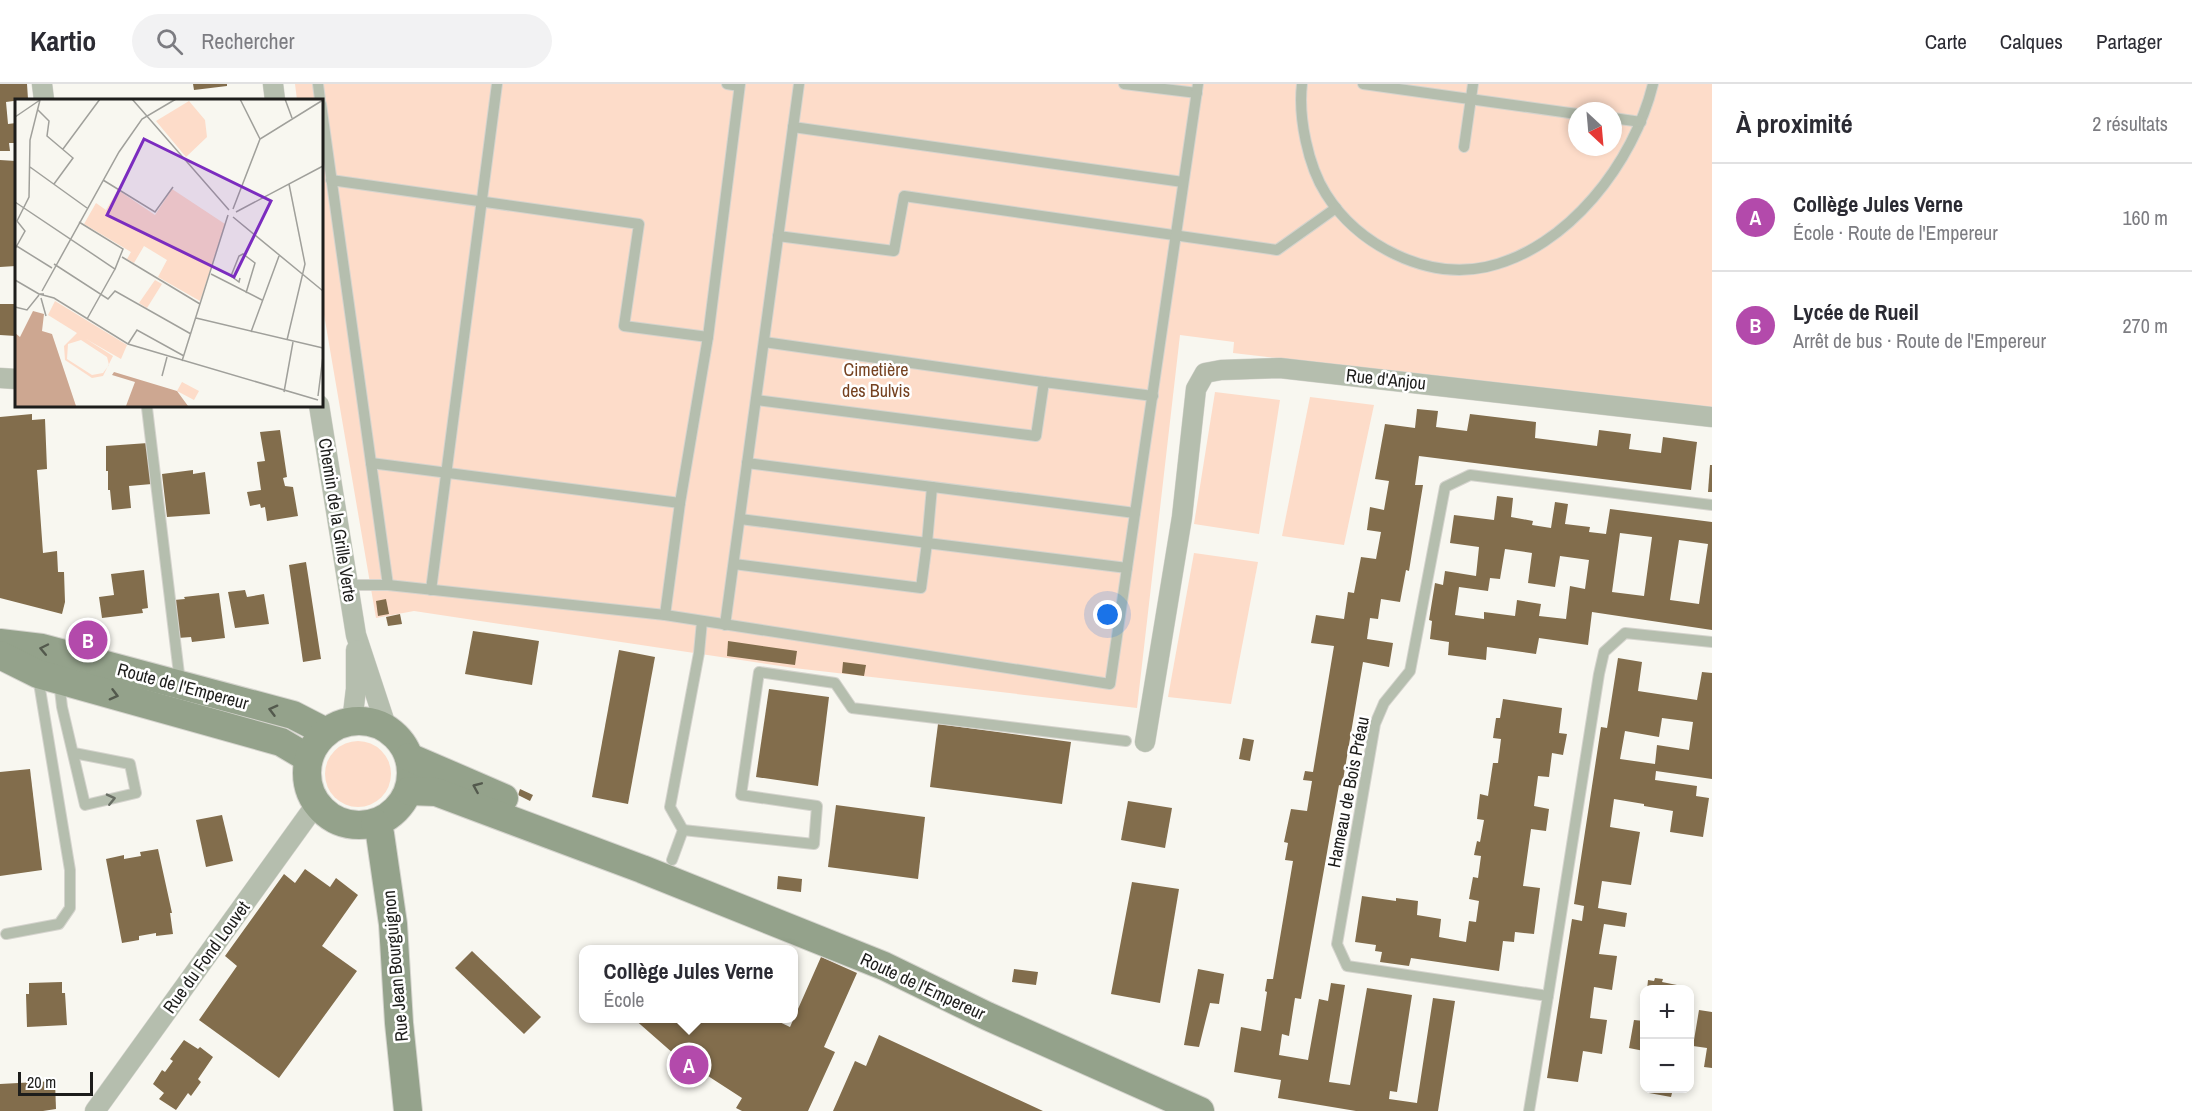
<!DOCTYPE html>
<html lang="fr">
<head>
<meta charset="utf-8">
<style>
  :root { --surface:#fff; --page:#f2f2f3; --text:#2b2b33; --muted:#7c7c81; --line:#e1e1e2; --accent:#b34aab }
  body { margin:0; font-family:"Archivo Narrow",sans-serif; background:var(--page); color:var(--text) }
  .controls { position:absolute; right:18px; bottom:18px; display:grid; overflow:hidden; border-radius:12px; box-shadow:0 3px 9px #0003 }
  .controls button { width:54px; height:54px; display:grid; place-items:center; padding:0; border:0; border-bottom:2px solid var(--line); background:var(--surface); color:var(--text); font:30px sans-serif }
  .compass { position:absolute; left:1568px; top:18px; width:54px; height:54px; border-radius:50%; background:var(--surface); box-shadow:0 3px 9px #0003; rotate:154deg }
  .scale { position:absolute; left:18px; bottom:15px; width:75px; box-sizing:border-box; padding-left:6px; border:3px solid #1d1d1b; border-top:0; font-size:16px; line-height:21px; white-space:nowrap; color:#1d1d1b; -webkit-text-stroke:4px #fff; paint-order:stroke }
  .you { position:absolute; left:1108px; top:531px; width:21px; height:21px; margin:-15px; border:4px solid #fff; border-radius:50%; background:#1a73e8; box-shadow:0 0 0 9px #1a73e833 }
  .badge { display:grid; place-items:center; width:39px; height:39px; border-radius:50%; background:var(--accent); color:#fff; font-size:20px; font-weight:700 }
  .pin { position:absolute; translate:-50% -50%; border:3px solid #fff; box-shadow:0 2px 6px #0006 }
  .popup { position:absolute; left:579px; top:861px; width:219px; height:78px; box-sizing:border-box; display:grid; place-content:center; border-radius:12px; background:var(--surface); filter:drop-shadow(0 2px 4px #0005); font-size:20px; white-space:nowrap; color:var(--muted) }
  .popup b { font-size:22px; color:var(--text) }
  .popup::after { content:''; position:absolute; left:50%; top:100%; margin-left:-12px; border:12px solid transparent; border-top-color:var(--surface) }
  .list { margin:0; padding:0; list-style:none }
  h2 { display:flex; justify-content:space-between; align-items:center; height:78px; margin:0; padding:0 24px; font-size:26px }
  h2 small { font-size:20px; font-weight:400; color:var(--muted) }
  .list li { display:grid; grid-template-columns:39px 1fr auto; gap:18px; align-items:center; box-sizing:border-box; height:108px; padding:0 24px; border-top:2px solid var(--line) }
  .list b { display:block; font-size:22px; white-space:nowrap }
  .list p { margin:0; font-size:20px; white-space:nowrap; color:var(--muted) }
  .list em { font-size:20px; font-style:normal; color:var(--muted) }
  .icon { flex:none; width:33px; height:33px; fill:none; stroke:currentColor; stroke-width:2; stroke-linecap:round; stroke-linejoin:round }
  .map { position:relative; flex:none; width:1712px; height:1027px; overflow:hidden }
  header { display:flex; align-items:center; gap:36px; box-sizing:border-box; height:84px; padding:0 30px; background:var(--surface); border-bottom:2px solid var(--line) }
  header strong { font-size:28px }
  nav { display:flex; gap:33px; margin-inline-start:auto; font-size:21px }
  .search { width:420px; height:54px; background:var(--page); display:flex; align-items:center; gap:15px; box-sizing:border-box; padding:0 21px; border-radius:33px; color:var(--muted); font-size:22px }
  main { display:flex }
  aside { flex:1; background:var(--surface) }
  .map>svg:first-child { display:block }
  .green { fill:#fddcc9; fill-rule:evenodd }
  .building { fill:#826d4c; fill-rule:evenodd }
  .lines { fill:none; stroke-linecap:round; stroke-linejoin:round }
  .lane-casing { stroke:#d5d4ce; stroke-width:12 }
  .street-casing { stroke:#d5d4ce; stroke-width:21 }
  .secondary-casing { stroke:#d5d4ce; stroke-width:30 }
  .lane { stroke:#b5beae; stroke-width:10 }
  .street { stroke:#b5beae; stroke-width:20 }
  .secondary { stroke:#94a28b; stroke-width:28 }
  .oneway { stroke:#53594d }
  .oneway2 { stroke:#696e64 }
  .labels { text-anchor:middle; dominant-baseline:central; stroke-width:5; stroke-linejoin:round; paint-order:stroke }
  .park-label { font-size:18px; fill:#754221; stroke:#fff }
  .street-label { font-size:18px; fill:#1d1d1b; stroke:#fff }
  .inset-road { fill:none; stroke:#a0a09b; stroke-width:1.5 }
  .view { fill:#7b2cbf; fill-opacity:0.15; stroke:#7b2cbf; stroke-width:3 }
  .inset-edge { fill:none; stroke:#1d1d1b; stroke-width:3 }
</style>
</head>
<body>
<header>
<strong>Kartio</strong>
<div class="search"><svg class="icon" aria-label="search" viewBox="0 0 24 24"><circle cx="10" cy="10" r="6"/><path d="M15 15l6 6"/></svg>Rechercher</div>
<nav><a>Carte</a><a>Calques</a><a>Partager</a></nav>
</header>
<main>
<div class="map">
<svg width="1712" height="1027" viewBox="0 0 1712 1027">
  <rect width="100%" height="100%" fill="#f8f7f0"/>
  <!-- green -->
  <g class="green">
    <path d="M 295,0 L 1712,0 L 1712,323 L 1233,269 L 1234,258 L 1180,251 L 1137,624 L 794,584 L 414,527 L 376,534 L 321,213 L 321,16 L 297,16 ZM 1577,27 L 1613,27 L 1613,63 L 1577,63 Z"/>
    <path d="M 1215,308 L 1280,316 L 1259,450 L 1194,440 Z"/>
    <path d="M 1310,313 L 1374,321 L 1344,461 L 1282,452 Z"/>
    <path d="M 1194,469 L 1258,478 L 1231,620 L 1168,613 Z"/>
    <circle cx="358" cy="690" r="33"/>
  </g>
  <!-- building -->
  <g class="building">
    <path d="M 0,0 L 27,0 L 28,15 L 6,18 L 8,40 L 16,39 L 16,59 L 9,59 L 10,67 L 0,67 Z"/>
    <path d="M 193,0 L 227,0 L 227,2 L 194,6 Z"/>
    <path d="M 0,76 L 16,77 L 16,182 L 0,183 Z"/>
    <path d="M 0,220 L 16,220 L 16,252 L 0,251 Z"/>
    <path d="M 1417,325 L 1438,327 L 1436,343 L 1467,347 L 1470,330 L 1536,338 L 1535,354 L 1597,362 L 1599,346 L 1631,350 L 1629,365 L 1661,369 L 1663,353 L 1697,358 L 1691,406 L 1419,372 L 1415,401 L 1423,401 L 1409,487 L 1406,486 L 1400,518 L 1381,515 L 1378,535 L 1370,534 L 1367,555 L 1393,559 L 1389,583 L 1363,578 L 1342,702 L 1339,701 L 1301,915 L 1295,914 L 1289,952 L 1282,950 L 1279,971 L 1308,976 L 1319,915 L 1328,917 L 1331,899 L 1345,901 L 1329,998 L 1350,1001 L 1367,904 L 1412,911 L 1397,1008 L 1390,1007 L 1389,1015 L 1417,1019 L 1433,914 L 1455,917 L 1438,1027 L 1356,1027 L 1278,1014 L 1281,996 L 1234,988 L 1241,943 L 1261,947 L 1267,908 L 1265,907 L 1267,895 L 1273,895 L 1293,777 L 1285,776 L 1288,759 L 1284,758 L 1291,725 L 1307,727 L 1312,697 L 1303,696 L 1305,687 L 1313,688 L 1334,562 L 1311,559 L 1316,531 L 1344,535 L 1348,508 L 1354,509 L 1361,473 L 1376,475 L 1381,448 L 1367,446 L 1370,423 L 1384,426 L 1389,397 L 1375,395 L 1385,340 L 1415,344 Z"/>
    <path d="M 32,330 L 32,336 L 45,335 L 47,385 L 37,386 L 43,469 L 57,467 L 58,488 L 64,488 L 65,518 L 62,530 L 0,514 L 0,333 Z"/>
    <path d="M 280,346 L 287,393 L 283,394 L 285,402 L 293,403 L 298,432 L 267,437 L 265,423 L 261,424 L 260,420 L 250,422 L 247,408 L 261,406 L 257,378 L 265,377 L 260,348 Z"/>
    <path d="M 148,359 L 152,400 L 129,402 L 131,424 L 112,426 L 110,406 L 108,406 L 108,387 L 106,387 L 106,362 Z"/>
    <path d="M 1710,381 L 1712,381 L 1712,408 L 1708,408 Z"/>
    <path d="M 193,386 L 193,390 L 205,388 L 210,430 L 167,433 L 162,390 Z"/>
    <path d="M 1497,412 L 1513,414 L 1511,433 L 1533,437 L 1532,441 L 1551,444 L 1555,418 L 1568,420 L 1565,440 L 1590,443 L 1589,448 L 1606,450 L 1610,425 L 1712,438 L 1712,546 L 1592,528 L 1588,561 L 1539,554 L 1536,570 L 1487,563 L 1486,576 L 1448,571 L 1449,558 L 1430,555 L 1432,537 L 1429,536 L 1435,499 L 1443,501 L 1445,487 L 1476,492 L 1479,463 L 1450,459 L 1454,431 L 1494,436 ZM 1620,449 L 1652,453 L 1644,512 L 1612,508 ZM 1679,456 L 1708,460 L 1699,520 L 1670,516 ZM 1505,465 L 1532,469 L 1528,499 L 1555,503 L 1560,472 L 1589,476 L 1585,505 L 1570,502 L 1566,535 L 1539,532 L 1541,520 L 1517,516 L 1515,532 L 1484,528 L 1484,535 L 1455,531 L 1459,503 L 1488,507 L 1490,494 L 1500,495 Z"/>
    <path d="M 306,478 L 321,575 L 303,578 L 289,481 Z"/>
    <path d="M 144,486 L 148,524 L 142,525 L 143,529 L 102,534 L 99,513 L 114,511 L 111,490 Z"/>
    <path d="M 245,506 L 247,513 L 264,510 L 269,540 L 235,544 L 228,508 Z"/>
    <path d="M 219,509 L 225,554 L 192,558 L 191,553 L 178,554 L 174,516 L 185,515 L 184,513 Z"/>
    <path d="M 386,515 L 389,530 L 378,532 L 376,517 Z"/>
    <path d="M 400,530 L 402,540 L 388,542 L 386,533 Z"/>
    <path d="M 473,547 L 539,557 L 532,601 L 465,590 Z"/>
    <path d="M 83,551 L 97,555 L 95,561 L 82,557 Z"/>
    <path d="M 728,557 L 797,567 L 795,581 L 727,572 Z"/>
    <path d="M 619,566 L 655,573 L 628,720 L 592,713 Z"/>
    <path d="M 1618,574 L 1642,578 L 1638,607 L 1697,616 L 1702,588 L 1712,589 L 1712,695 L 1656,687 L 1655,696 L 1697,702 L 1696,712 L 1709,714 L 1703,753 L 1670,748 L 1673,727 L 1644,722 L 1644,720 L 1614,715 L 1610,743 L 1640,748 L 1631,801 L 1602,797 L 1598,824 L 1627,829 L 1625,843 L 1604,840 L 1599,870 L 1617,872 L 1612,906 L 1594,903 L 1590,934 L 1607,936 L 1602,970 L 1583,967 L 1578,998 L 1547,994 L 1572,835 L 1582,837 L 1584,822 L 1574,820 L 1601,643 L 1607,644 ZM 1662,634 L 1693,638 L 1689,666 L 1657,661 L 1655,680 L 1620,675 L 1625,647 L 1659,653 Z"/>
    <path d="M 843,578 L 866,581 L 864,592 L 842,589 Z"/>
    <path d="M 769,605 L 829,613 L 818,702 L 756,693 Z"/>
    <path d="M 1503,615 L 1562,624 L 1559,649 L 1567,650 L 1563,671 L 1552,669 L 1549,693 L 1538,692 L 1534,722 L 1549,725 L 1546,747 L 1531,745 L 1523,802 L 1540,804 L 1534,850 L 1515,848 L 1514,858 L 1503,857 L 1499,887 L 1411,874 L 1409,882 L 1380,878 L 1382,868 L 1375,867 L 1376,861 L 1355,858 L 1362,812 L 1396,817 L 1396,814 L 1418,817 L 1417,831 L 1441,835 L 1439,853 L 1466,858 L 1469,837 L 1476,838 L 1479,817 L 1469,815 L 1473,793 L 1478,794 L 1481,772 L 1474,771 L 1477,757 L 1480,758 L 1484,736 L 1477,735 L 1480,710 L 1488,712 L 1493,679 L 1498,679 L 1501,655 L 1493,654 L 1496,634 L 1500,634 Z"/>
    <path d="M 938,640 L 1071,658 L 1062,720 L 930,703 Z"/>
    <path d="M 1243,654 L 1254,656 L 1250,677 L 1239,675 Z"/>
    <path d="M 30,685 L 42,786 L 0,792 L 0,688 Z"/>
    <path d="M 520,705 L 533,711 L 530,717 L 518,711 Z"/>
    <path d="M 1128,717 L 1172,724 L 1165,764 L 1121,756 Z"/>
    <path d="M 836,721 L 925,733 L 918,795 L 828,783 Z"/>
    <path d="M 222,731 L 233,777 L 206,783 L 196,736 Z"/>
    <path d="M 158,765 L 172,829 L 170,829 L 173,850 L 156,852 L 156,849 L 139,852 L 139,856 L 122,859 L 106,775 L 124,771 L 124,775 L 141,772 L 140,768 Z"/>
    <path d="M 305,785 L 330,803 L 336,794 L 358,811 L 322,862 L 357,887 L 279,994 L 199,936 L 237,882 L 225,872 L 284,790 L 295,799 Z"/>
    <path d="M 778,792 L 802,795 L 801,808 L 777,805 Z"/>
    <path d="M 1132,798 L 1179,805 L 1160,919 L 1111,910 Z"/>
    <path d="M 472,867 L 541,933 L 524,950 L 455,884 Z"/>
    <path d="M 821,873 L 857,889 L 824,963 L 835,968 L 808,1027 L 742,1027 L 736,1024 L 742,1014 L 674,970 L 633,934 L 771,934 L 790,943 Z"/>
    <path d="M 1014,885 L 1038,888 L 1036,901 L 1012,898 Z"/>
    <path d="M 1198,885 L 1224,890 L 1219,920 L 1210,919 L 1199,963 L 1184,961 Z"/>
    <path d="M 1655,894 L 1663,895 L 1662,898 L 1677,901 L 1676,906 L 1647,906 L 1648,896 L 1654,897 Z"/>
    <path d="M 62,898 L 62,909 L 65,909 L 67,941 L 27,943 L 26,910 L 29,910 L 29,899 Z"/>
    <path d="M 1699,926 L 1712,928 L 1712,984 L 1704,983 L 1707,964 L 1693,962 Z"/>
    <path d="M 1634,936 L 1644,937 L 1644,967 L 1629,964 Z"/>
    <path d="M 879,951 L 1043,1027 L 833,1027 L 855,977 L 866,982 Z"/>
    <path d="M 184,956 L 198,965 L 200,963 L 213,973 L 198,995 L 201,998 L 191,1012 L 188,1009 L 176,1026 L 159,1015 L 164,1009 L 153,1000 L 162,986 L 165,988 L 173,977 L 170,975 Z"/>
    <path d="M 55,997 L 56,1025 L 43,1027 L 0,1027 L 0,1000 Z"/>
    <path d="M 1650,1005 L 1673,1005 L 1671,1013 L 1649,1009 Z"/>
  </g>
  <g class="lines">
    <defs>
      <g id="lane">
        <path d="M 318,0 L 320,16"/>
        <path d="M 727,0 L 739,2"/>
        <path d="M 1124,0 L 1197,9"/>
        <path d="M 1302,0 C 1298,33 1308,82 1326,110 C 1358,161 1426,196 1486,183 C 1568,165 1634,78 1653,0"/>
        <path d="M 1363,0 L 1577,30"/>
        <path d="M 321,20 L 388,501"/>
        <path d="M 1613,34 L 1641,38"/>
        <path d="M 793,43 L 1183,98"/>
        <path d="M 1464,63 L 1473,0"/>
        <path d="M 331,96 L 639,140 L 624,242 L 708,253"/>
        <path d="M 778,152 L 894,167 L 904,112 L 1277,166 L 1336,124"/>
        <path d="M 764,258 L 1044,298"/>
        <path d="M 756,316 L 1036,352 L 1044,298 L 1153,312"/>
        <path d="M 147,324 L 180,598"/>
        <path d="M 371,379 L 680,419"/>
        <path d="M 747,379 L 1135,429"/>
        <path d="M 740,435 L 927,459 L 932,403"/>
        <path d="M 734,480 L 921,504 L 927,459 L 1127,484"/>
        <path d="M 348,501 L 388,501 L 665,531 L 1110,600 L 1198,0"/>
        <path d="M 431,506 L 497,0"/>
        <path d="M 665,531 L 680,419 L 708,253 L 740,0"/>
        <path d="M 725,541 L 799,0"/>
        <path d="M 59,597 L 62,623 L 85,721 L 136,709 L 130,680 L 74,669"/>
        <path d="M 683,746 L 814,760 L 817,722 L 741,711 L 759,588 L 835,599 L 852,624 L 1126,657"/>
        <path d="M 672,776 L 683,746 L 670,723 L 699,569 L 702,537"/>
        <path d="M 6,850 L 59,840 L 70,824 L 70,786 L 38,593"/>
        <path d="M 1548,912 L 1599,590 L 1604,568 L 1625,549 L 1712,558"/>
        <path d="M 1529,1027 L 1548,912 L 1347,882 L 1337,860 L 1375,640 L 1384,619 L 1410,587 L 1445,403 L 1470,391 L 1712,421"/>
      </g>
      <g id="street">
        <path d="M 42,0 L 44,16"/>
        <path d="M 273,0 L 275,16"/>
        <path d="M 0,294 L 16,295"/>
        <path d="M 319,321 L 356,551 L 387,645"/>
        <path d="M 352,638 L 356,605 L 356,566"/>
        <path d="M 1145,658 L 1182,433 L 1196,305 L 1205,289 L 1221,286 L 1280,284 L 1712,333"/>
        <path d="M 95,1027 L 317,719"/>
      </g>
      <g id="secondary">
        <path d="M 0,559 L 42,564 L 293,631 L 326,648"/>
        <path d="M 0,571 L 38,590 L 281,658 L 308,674"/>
        <circle cx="359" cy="689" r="52"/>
        <path d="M 409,673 L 504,714"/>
        <path d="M 409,707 L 436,708 L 642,785 L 884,882 L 987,932 L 1200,1027"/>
        <path d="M 375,739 L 380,750 L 393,840 L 399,939 L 408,1027"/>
      </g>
    </defs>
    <!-- lane casing -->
    <use href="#lane" class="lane-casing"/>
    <!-- street casing -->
    <use href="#street" class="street-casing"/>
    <!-- secondary casing -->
    <use href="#secondary" class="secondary-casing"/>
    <!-- lane -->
    <use href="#lane" class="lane"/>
    <!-- street -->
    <use href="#street" class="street"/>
    <!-- secondary -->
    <use href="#secondary" class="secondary"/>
  </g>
  <!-- one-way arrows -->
  <defs><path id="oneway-chevron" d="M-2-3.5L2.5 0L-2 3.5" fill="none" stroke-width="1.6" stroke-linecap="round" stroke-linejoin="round" transform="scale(1.5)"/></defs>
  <g class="oneway">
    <use href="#oneway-chevron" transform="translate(44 565) rotate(-168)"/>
    <use href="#oneway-chevron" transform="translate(114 611) rotate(15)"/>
    <use href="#oneway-chevron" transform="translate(273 626) rotate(-165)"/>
    <use href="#oneway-chevron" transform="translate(477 703) rotate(-157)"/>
  </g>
  <use class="oneway2" href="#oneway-chevron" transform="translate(111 715) rotate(-13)"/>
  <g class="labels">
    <!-- park labels -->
    <g class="park-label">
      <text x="876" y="285">Cimetière<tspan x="876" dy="21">des Bulvis</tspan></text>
    </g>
    <!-- street labels -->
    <g class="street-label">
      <text transform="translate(1386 295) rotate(6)">Rue d'Anjou</text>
      <text transform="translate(338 436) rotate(81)">Chemin de la Grille Verte</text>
      <text transform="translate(183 602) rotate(15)">Route de l'Empereur</text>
      <text transform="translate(1348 708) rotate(-79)">Hameau de Bois Préau</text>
      <text transform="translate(206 873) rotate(-54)">Rue du Fond Louvet</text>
      <text transform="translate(395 882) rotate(-95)">Rue Jean Bourguignon</text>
      <text transform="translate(923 902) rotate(25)">Route de l'Empereur</text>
    </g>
  </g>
  <!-- overview -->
  <g transform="translate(15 15)">
    <rect width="308" height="308" fill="#f8f7f0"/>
    <path d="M 174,2 L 190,21 L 192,38 L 171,58 L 141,22 ZM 157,90 L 210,125 L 185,202 L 143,178 L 152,161 L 129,147 L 119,164 L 112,160 L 116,153 L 69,125 L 81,104 L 91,111 L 103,91 L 140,116 ZM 140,181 L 147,185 L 132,209 L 124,204 ZM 40,202 L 112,246 L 106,260 L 71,240 L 98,257 L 88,277 L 77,279 L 50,261 L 49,247 L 62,234 L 33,216 ZM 66,241 L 92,258 L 94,266 L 88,274 L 77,276 L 52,260 L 53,245 ZM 167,283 L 184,292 L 179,301 L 162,292 Z" fill="#fddcc9" fill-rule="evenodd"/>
    <path d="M 18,212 L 29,215 L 27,232 L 37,235 L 61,307 L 0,307 L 0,234 L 5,238 ZM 99,273 L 162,292 L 173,307 L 111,307 L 120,283 L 97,276 Z" fill="#cda791"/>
    <path class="inset-road" d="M 117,0 L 214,111M 225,0 L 245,40M 270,0 L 277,19M 23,11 L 34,22 L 32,37 L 58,59 L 39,85M 0,18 L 25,1M 48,50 L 85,0M 15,68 L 72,109M 88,81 L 140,113 L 158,88M 0,103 L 100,170 L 108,150 L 64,123M 218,110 L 245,40 L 308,1M 221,113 L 308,67M 218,118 L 308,192M 2,122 L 14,98 L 15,41 L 25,1M 0,146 L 37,169M 0,150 L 10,132 L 2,122M 107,158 L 185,205M 39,165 L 93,200 L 100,192 L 176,235M 196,175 L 247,201M 225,179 L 224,183 L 216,177 L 224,157 L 228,155 L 240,164 L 231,194M 0,181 L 24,195M 27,192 L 104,53 L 127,20 L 161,0M 29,195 L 24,195 L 39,199 L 113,245 L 303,301M 26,199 L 31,217M 0,208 L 12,211 L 24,196M 181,219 L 308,249M 72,220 L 100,170M 236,233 L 264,157M 272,241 L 290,165 L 274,85M 113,245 L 122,231 L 169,257M 167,262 L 213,116M 147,277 L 152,258M 269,293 L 278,243M 303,297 L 308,257"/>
    <path class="view" d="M 129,40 L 256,102 L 219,178 L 92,116 Z"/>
    <rect width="308" height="308" class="inset-edge"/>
  </g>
</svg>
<div class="controls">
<button>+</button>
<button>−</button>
</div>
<svg class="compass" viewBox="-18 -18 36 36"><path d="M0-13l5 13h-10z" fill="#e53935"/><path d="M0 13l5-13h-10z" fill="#7c7c81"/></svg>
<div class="scale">20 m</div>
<div class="you"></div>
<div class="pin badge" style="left:689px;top:981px">A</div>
<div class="popup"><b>Collège Jules Verne</b>École</div>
<div class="pin badge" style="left:88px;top:556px">B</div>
</div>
<aside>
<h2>À proximité<small>2 résultats</small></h2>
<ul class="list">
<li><span class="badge">A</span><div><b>Collège Jules Verne</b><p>École · Route de l'Empereur</p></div><em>160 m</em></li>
<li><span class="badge">B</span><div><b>Lycée de Rueil</b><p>Arrêt de bus · Route de l'Empereur</p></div><em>270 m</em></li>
</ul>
</aside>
</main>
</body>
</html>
